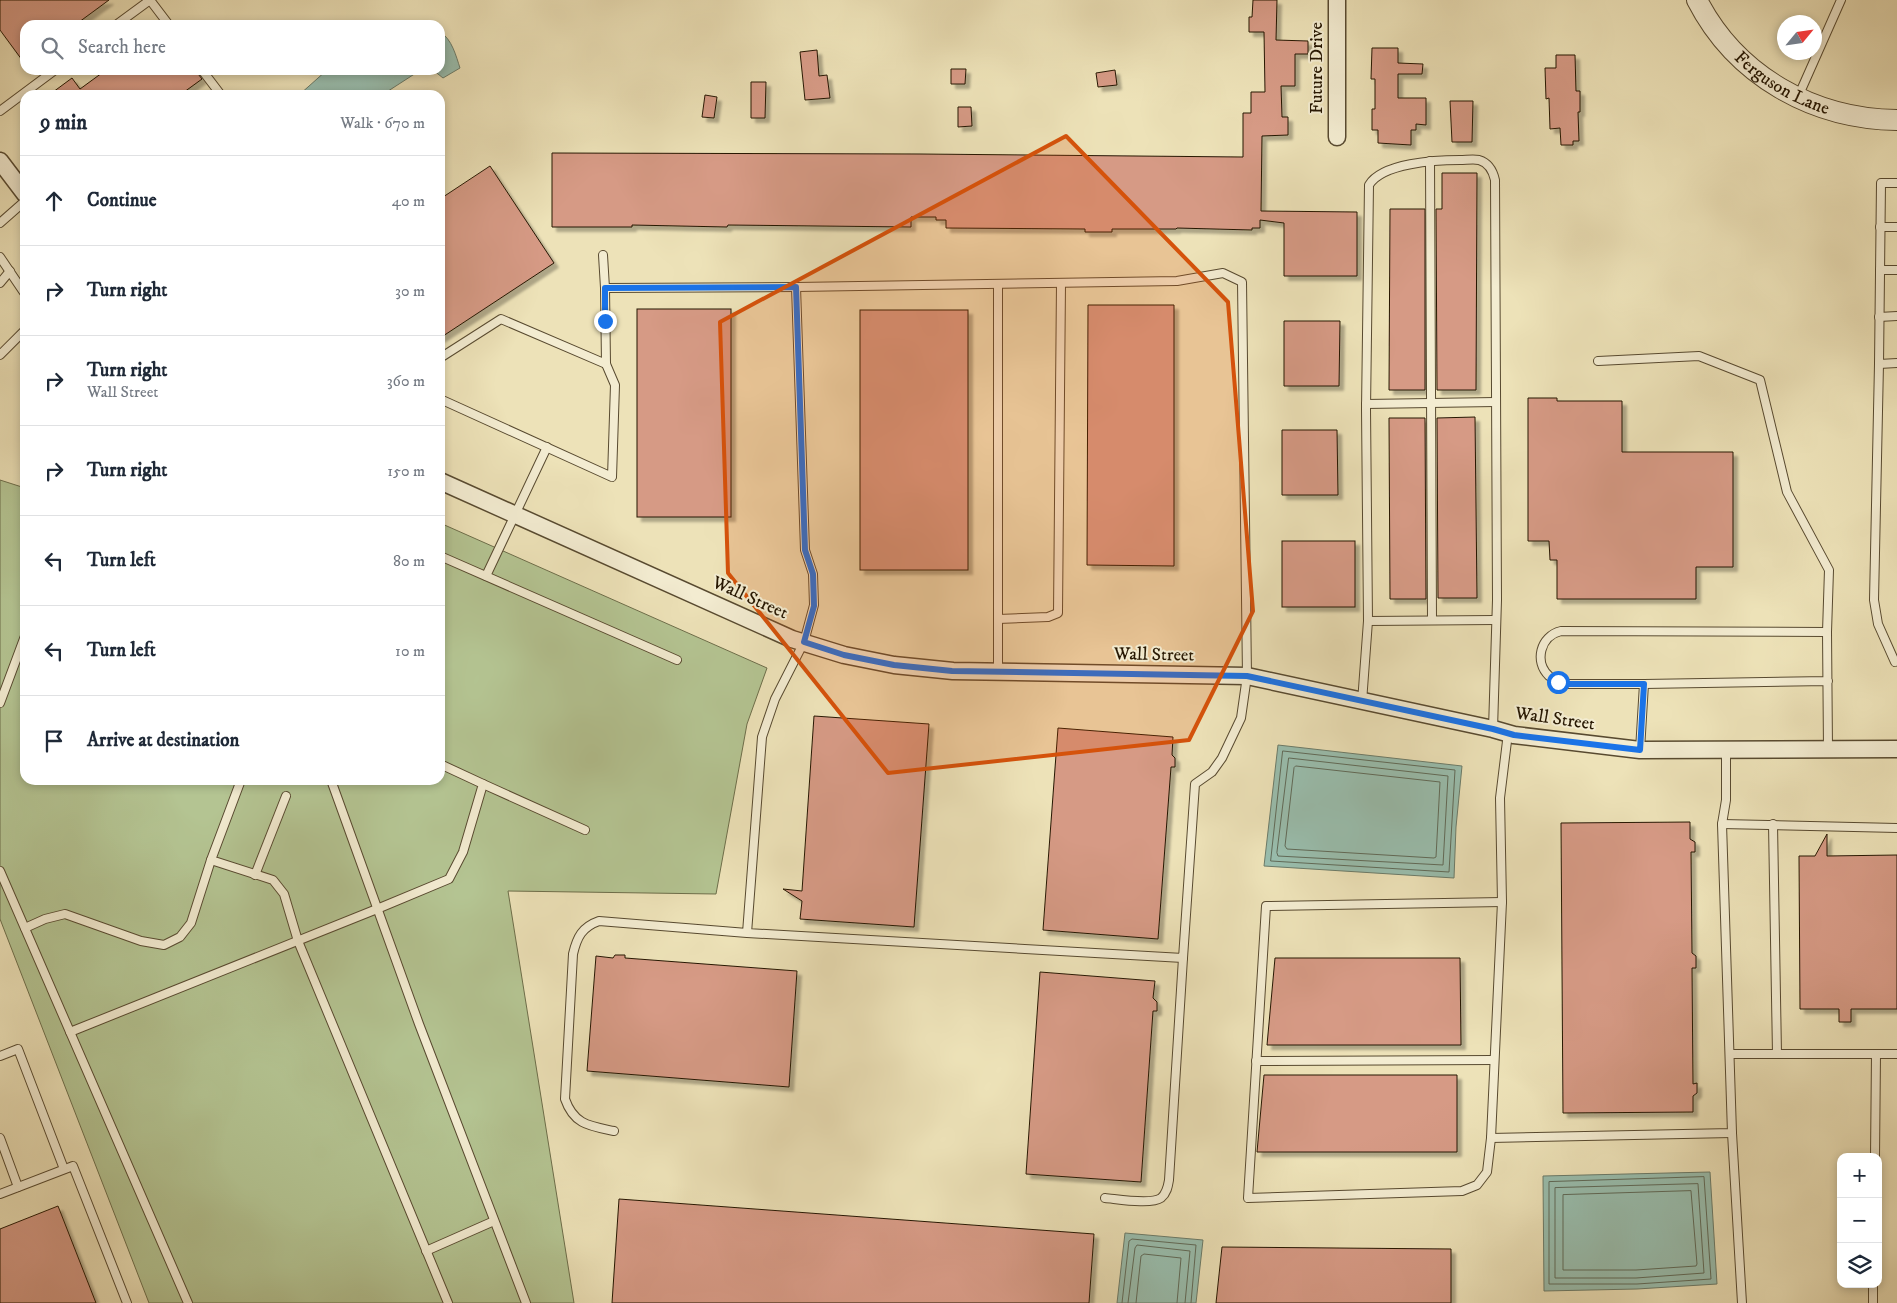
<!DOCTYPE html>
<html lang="en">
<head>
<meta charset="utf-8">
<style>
  :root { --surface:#fff; --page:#f2f2f3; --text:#1f2937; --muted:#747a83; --line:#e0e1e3 }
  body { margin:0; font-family:"IM FELL DW Pica",serif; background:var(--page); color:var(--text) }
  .controls { position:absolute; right:15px; bottom:15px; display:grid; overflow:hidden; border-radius:10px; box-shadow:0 2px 8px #0003 }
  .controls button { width:45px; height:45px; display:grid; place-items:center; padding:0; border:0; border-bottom:1px solid var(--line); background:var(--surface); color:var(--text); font:25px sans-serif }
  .compass { position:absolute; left:1777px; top:15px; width:45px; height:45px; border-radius:50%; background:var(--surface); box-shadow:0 2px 8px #0003; rotate:61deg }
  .stop { position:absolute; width:15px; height:15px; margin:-11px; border:4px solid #1a73e8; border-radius:50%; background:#fff }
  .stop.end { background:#1a73e8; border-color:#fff; box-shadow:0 1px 5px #0008 }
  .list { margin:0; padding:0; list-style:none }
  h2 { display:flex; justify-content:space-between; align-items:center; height:65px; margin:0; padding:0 20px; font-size:21px }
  h2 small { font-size:16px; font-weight:400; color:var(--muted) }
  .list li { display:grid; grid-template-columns:32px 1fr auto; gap:15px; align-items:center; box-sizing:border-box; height:90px; padding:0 20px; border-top:1px solid var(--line) }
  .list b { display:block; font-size:19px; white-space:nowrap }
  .list p { margin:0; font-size:16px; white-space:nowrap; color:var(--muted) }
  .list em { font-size:16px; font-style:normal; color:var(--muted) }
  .icon { flex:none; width:28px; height:28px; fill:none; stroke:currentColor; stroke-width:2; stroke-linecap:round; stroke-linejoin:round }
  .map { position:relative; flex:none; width:1897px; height:1303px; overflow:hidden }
  .search { position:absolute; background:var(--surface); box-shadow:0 2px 8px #0003; left:20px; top:20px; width:425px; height:55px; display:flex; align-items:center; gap:12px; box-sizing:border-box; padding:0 18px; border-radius:15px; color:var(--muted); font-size:19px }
  .panel { position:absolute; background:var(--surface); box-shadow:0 2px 8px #0003; left:20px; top:90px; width:425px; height:695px; border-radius:15px }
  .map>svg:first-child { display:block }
  .green { fill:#b4c492; stroke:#6d6e4a }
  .water { fill:#99beae; stroke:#6b7b69 }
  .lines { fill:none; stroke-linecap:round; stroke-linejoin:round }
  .shore { stroke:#606a58; stroke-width:1 }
  .building { fill:#d69a85; stroke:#261702; filter:url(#shadow) }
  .service-casing { stroke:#584a30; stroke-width:10 }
  .minor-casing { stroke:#584a30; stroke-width:19 }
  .tertiary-casing { stroke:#584a30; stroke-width:22 }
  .service { stroke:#f3ecd1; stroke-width:8 }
  .minor { stroke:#f3ecd1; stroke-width:16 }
  .tertiary { stroke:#f3ecd1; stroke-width:20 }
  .route { stroke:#1a73e8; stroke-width:6 }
  .marked { fill:#d5520b; fill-opacity:0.2; stroke:#d5520b; stroke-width:4; stroke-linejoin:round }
  .labels { text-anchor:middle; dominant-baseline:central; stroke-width:4; stroke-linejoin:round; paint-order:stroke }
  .street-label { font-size:18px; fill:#261702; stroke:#f3ecd1 }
</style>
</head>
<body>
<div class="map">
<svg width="1897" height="1303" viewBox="0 0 1897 1303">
  <defs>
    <filter id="shadow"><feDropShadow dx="4.5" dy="4.5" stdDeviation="1" flood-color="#0004"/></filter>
  </defs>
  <rect width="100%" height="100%" fill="#ede2b8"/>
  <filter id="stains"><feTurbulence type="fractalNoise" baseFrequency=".004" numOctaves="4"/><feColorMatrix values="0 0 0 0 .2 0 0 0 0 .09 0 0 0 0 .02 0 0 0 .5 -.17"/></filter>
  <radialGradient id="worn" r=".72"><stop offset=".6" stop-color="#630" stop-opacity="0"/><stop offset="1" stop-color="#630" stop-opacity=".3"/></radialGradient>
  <!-- green -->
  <path class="green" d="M 0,480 L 25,488 L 25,780 L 440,780 L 440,523 L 767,668 L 747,724 L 716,894 L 508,891 L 574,1303 L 149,1303 L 0,919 Z"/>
  <!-- water -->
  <g class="water">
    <path d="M 440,32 C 452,39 456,56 460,68 L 443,78 L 433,70 L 440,70 Z"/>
    <path d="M 327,70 L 430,70 L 416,73 L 382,95 L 299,95 Z"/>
    <path d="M 1278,745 L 1462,766 L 1456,827 L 1454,878 L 1264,866 Z"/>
    <path d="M 1710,1172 L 1717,1284 L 1637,1289 L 1544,1291 L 1543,1176 Z"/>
    <path d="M 1125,1233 L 1203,1240 L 1196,1303 L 1117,1303 Z"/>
  </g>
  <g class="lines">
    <!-- shore -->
    <g class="shore">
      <path d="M 1283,751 L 1455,770 L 1449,872 L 1271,861 Z"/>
      <path d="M 1289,758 L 1448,776 L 1443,865 L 1278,856 L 1277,853 Z"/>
      <path d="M 1296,766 L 1440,782 L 1436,857 L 1434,858 L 1287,849 L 1285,846 L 1294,768 Z"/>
      <path d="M 1704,1177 L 1711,1279 L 1637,1284 L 1549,1284 L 1549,1182 Z"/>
      <path d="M 1698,1184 L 1704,1273 L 1636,1278 L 1555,1278 L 1555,1188 Z"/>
      <path d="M 1691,1191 L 1697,1264 L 1696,1266 L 1636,1270 L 1563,1270 L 1563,1195 Z"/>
      <path d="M 1122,1303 L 1129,1241 L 1132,1239 L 1196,1245 L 1191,1303"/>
      <path d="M 1128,1303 L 1135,1248 L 1137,1245 L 1190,1251 L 1185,1303"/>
      <path d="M 1136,1303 L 1141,1256 L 1144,1254 L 1181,1258 L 1177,1303"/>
    </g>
  </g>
  <!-- building -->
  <g class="building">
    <path d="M 0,0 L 109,0 L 75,25 L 25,25 L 25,64 L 0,30 Z"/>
    <path d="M 1253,0 L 1277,0 L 1276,40 L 1308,41 L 1308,54 L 1295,54 L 1295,86 L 1281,86 L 1282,117 L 1288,117 L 1288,135 L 1262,136 L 1261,211 L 1357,212 L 1357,276 L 1284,276 L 1284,223 L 1260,220 L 1260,228 L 1252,228 L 1252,230 L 1177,228 L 1176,229 L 1112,229 L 1112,232 L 1085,232 L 1085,229 L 946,228 L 946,220 L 936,220 L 936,217 L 911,217 L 911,227 L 728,225 L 727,227 L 632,225 L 632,227 L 552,227 L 552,153 L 920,154 L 1243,157 L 1243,113 L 1251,113 L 1251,92 L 1265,92 L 1264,32 L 1249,32 L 1249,17 L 1252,17 Z"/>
    <path d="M 1372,48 L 1398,48 L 1398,63 L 1423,64 L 1422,74 L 1398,74 L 1398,98 L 1426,98 L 1426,125 L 1416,124 L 1416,130 L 1411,130 L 1411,145 L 1378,143 L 1378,130 L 1372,130 L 1372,109 L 1375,109 L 1375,79 L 1371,79 Z"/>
    <path d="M 817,50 L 819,76 L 827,75 L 830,98 L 805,100 L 800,52 Z"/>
    <path d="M 1556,55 L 1575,55 L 1576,91 L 1580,91 L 1580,112 L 1578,112 L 1579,141 L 1573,141 L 1573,145 L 1561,145 L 1560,128 L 1550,129 L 1549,98 L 1546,99 L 1545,68 L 1556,68 Z"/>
    <path d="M 951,69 L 966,69 L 965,84 L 951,84 Z"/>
    <path d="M 106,70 L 195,70 L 202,79 L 180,95 L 49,95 L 72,78 L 80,89 Z"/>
    <path d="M 1115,70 L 1117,85 L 1098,87 L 1096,73 Z"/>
    <path d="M 751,82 L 766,82 L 765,118 L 751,118 Z"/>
    <path d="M 705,95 L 717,97 L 714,118 L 702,117 Z"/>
    <path d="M 1450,101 L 1473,101 L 1472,142 L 1452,142 Z"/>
    <path d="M 958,107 L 971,107 L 972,126 L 958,127 Z"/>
    <path d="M 490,166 L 554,263 L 440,338 L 440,199 Z"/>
    <path d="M 1442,173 L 1477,173 L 1476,390 L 1437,390 L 1436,209 L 1442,209 Z"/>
    <path d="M 1390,209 L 1425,209 L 1425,390 L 1389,390 Z"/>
    <path d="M 1088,305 L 1174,305 L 1174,566 L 1087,565 Z"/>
    <rect x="637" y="309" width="94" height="208"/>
    <rect x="860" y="310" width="108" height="260"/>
    <path d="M 1284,321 L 1340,321 L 1339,386 L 1284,386 Z"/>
    <path d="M 1528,398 L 1557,398 L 1557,401 L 1622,401 L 1622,452 L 1733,452 L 1733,567 L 1696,567 L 1696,599 L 1557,599 L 1557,560 L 1550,560 L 1549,541 L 1528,541 Z"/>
    <path d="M 1475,417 L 1477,598 L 1438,598 L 1437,418 Z"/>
    <path d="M 1389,418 L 1425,418 L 1426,599 L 1390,599 Z"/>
    <path d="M 1282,430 L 1337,430 L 1338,495 L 1282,495 Z"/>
    <rect x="1282" y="541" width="73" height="66"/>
    <path d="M 814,716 L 929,724 L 914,927 L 800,919 L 802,901 L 783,889 L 802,891 Z"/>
    <path d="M 1058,728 L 1173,737 L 1172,755 L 1175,758 L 1175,767 L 1171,767 L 1158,939 L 1043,930 Z"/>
    <path d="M 1690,822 L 1690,839 L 1695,842 L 1695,852 L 1691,852 L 1692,953 L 1696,956 L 1696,968 L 1692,968 L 1693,1084 L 1697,1083 L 1697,1093 L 1693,1096 L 1693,1112 L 1563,1113 L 1561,823 Z"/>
    <path d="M 1827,834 L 1827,856 L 1897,855 L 1897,1009 L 1851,1009 L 1851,1022 L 1839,1022 L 1839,1009 L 1800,1009 L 1799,856 L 1815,856 Z"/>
    <path d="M 615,955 L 625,955 L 625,958 L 797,971 L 789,1087 L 587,1071 L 596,956 L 613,958 Z"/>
    <path d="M 1275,958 L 1460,958 L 1461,1045 L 1267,1045 Z"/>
    <path d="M 1040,972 L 1155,981 L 1153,998 L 1157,1002 L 1157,1011 L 1153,1011 L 1141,1182 L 1026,1174 Z"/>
    <path d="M 1264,1075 L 1457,1075 L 1457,1152 L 1257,1152 Z"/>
    <path d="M 619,1199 L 1094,1234 L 1089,1303 L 612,1303 Z"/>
    <path d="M 58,1206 L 96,1303 L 0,1303 L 0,1229 Z"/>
    <path d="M 1222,1247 L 1451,1249 L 1451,1303 L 1216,1303 Z"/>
  </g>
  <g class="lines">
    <defs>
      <g id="service">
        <path d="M 150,0 L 169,25"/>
        <path d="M 116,25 L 150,0"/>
        <path d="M 202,70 L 221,95"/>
        <path d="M 1798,97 L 1841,0"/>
        <path d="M 0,111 L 55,70"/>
        <path d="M 1430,161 L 1432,620"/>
        <path d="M 0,223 L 25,201"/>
        <path d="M 1880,227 L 1897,227"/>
        <path d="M 603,255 L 605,288"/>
        <path d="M 0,257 L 25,294"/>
        <path d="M 1880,270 L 1897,270"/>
        <path d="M 0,283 L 10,271"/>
        <path d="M 1879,317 L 1897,316"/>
        <path d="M 0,355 L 25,330"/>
        <path d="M 440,358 L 501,319 L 606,364"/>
        <path d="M 1598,361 L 1699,356 L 1760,380 L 1787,492 L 1829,570 L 1827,632"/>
        <path d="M 1879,364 L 1897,363"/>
        <path d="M 440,399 L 612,477 L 615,385 L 606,364 L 605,288 L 796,287"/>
        <path d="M 1366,404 L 1495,402"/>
        <path d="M 440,556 L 677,660"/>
        <path d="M 486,576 L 547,447"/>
        <path d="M 998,619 L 1048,617 L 1058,613 L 1061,283"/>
        <path d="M 1368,621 L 1495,620"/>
        <path d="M 1895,662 L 1878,624 L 1874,600 L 1879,364 L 1881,183 L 1897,183"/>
        <path d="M 998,673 L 998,284"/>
        <path d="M 1828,681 L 1644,684 L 1568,684 C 1561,682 1554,681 1549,676 C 1534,662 1540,636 1561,631 L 1827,632 L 1828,749"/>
        <path d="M 1362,702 L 1368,621 L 1366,409 L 1369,185 C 1382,163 1436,160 1460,160 C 1466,160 1474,159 1479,160 C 1489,163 1493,171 1495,180 L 1497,600 L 1493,729"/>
        <path d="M 0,703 L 25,636"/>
        <path d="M 1508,733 L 1500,798 L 1502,902 L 1491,1138 L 1732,1133 L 1722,824 L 1726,800 L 1726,749"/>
        <path d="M 1640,750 L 1644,684"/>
        <path d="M 241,780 L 211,860 L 273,880 L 284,894 L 298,941 L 448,1303"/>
        <path d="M 331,780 L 419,1024 L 526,1303"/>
        <path d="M 483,784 L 585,830"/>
        <path d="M 1722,824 L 1897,828"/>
        <path d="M 1773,824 L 1777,1054 L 1897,1054"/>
        <path d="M 0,871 L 188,1303"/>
        <path d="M 255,875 L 286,796"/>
        <path d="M 25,928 L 45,919 L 65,914 L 141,941 L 164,945 L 180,937 L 191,923 L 211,860"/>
        <path d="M 70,1032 L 377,909 L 449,879 L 463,852 L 483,784 L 440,764"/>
        <path d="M 1730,1054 L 1777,1054"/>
        <path d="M 0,1056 L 18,1049 L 64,1169"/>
        <path d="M 1256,1061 L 1494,1060"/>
        <path d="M 614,1131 C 590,1126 574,1125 565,1099 L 573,954 C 577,937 582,927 599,921 L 747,933 L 1183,958 L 1195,784 L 1212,772 L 1222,758 L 1241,718 L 1247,676 L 1242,282 L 1223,273 L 1177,281 L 796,287 L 805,550 L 813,574 L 814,605 L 804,642 L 775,699 L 762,737 L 747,933"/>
        <path d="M 1732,1133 L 1742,1303"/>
        <path d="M 0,1138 L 18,1187"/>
        <path d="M 1491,1138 L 1487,1172 L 1477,1185 L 1462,1191 L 1248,1198 L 1266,906 L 1502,902"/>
        <path d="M 1875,1157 L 1876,1054"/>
        <path d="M 0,1194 L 73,1166 L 127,1303"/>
        <path d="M 1105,1198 C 1117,1199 1151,1205 1161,1198 C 1167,1193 1168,1186 1169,1180 L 1183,958"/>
        <path d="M 426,1251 L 494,1221"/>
        <path d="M 1873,1284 L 1873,1303"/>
      </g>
      <g id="minor">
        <path d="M 1337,0 L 1337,137"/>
        <path d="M 0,161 L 25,194"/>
        <path d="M 440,481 L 792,639 L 844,655 L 894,665 L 953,671 L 1247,676 L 1493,729 L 1514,735 L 1640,750 L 1897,749"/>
      </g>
      <g id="tertiary">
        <path id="s1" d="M 1697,0 C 1736,76 1813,119 1897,120"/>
      </g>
    </defs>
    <!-- service casing -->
    <use href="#service" class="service-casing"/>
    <!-- minor casing -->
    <use href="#minor" class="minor-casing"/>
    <!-- tertiary casing -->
    <use href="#tertiary" class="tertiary-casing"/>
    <!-- service -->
    <use href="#service" class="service"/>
    <!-- minor -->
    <use href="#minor" class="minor"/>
    <!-- tertiary -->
    <use href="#tertiary" class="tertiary"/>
  </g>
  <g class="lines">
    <!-- route -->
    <path class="route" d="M 605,321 L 605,288 L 796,287 L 805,550 L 813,574 L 814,606 L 804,642 L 844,655 L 894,665 L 952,671 L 1247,676 L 1493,729 L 1514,735 L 1640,750 L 1644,684 L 1568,684 L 1558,682"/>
  </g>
  <!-- marked area -->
  <path class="marked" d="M 1066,136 L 1228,302 L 1253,611 L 1189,740 L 888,773 L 728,573 L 720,322 Z"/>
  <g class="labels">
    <!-- street labels -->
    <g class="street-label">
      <text transform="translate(1317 68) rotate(-90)">Future Drive</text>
      <text stroke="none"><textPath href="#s1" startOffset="122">Ferguson Lane</textPath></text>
      <text transform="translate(750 598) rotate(24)">Wall Street</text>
      <text transform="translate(1154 655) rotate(1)">Wall Street</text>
      <text transform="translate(1555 719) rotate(8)">Wall Street</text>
    </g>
  </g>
  <rect width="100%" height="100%" filter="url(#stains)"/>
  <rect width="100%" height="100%" fill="url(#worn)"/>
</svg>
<div class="controls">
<button>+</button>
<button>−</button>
<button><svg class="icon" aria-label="layers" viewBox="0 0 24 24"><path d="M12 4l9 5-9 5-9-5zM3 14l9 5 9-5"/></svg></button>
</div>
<svg class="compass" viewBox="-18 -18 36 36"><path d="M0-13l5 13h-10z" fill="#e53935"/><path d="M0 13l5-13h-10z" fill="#747a83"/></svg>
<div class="stop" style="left:1558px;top:682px"></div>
<div class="stop end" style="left:605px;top:321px"></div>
<div class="search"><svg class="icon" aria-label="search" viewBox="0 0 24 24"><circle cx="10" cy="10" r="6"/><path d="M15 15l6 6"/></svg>Search here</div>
<section class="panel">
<h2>9 min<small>Walk · 670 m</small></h2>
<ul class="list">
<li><svg class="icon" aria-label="ahead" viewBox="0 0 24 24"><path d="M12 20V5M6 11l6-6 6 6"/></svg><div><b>Continue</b></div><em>40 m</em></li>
<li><svg class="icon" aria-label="right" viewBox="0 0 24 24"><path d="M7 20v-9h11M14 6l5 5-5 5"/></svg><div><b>Turn right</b></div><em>30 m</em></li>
<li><svg class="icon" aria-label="right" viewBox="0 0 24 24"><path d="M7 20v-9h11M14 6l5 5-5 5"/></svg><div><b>Turn right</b><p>Wall Street</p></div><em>360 m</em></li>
<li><svg class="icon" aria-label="right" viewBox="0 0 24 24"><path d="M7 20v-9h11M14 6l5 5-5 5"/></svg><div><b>Turn right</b></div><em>150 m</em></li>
<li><svg class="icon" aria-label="left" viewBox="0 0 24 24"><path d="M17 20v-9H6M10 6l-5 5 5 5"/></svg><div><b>Turn left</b></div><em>80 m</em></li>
<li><svg class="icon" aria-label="left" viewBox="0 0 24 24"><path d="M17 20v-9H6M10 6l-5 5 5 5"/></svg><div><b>Turn left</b></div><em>10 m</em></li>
<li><svg class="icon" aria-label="arrive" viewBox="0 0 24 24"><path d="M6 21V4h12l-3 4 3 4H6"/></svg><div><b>Arrive at destination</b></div></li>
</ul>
</section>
</div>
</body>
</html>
